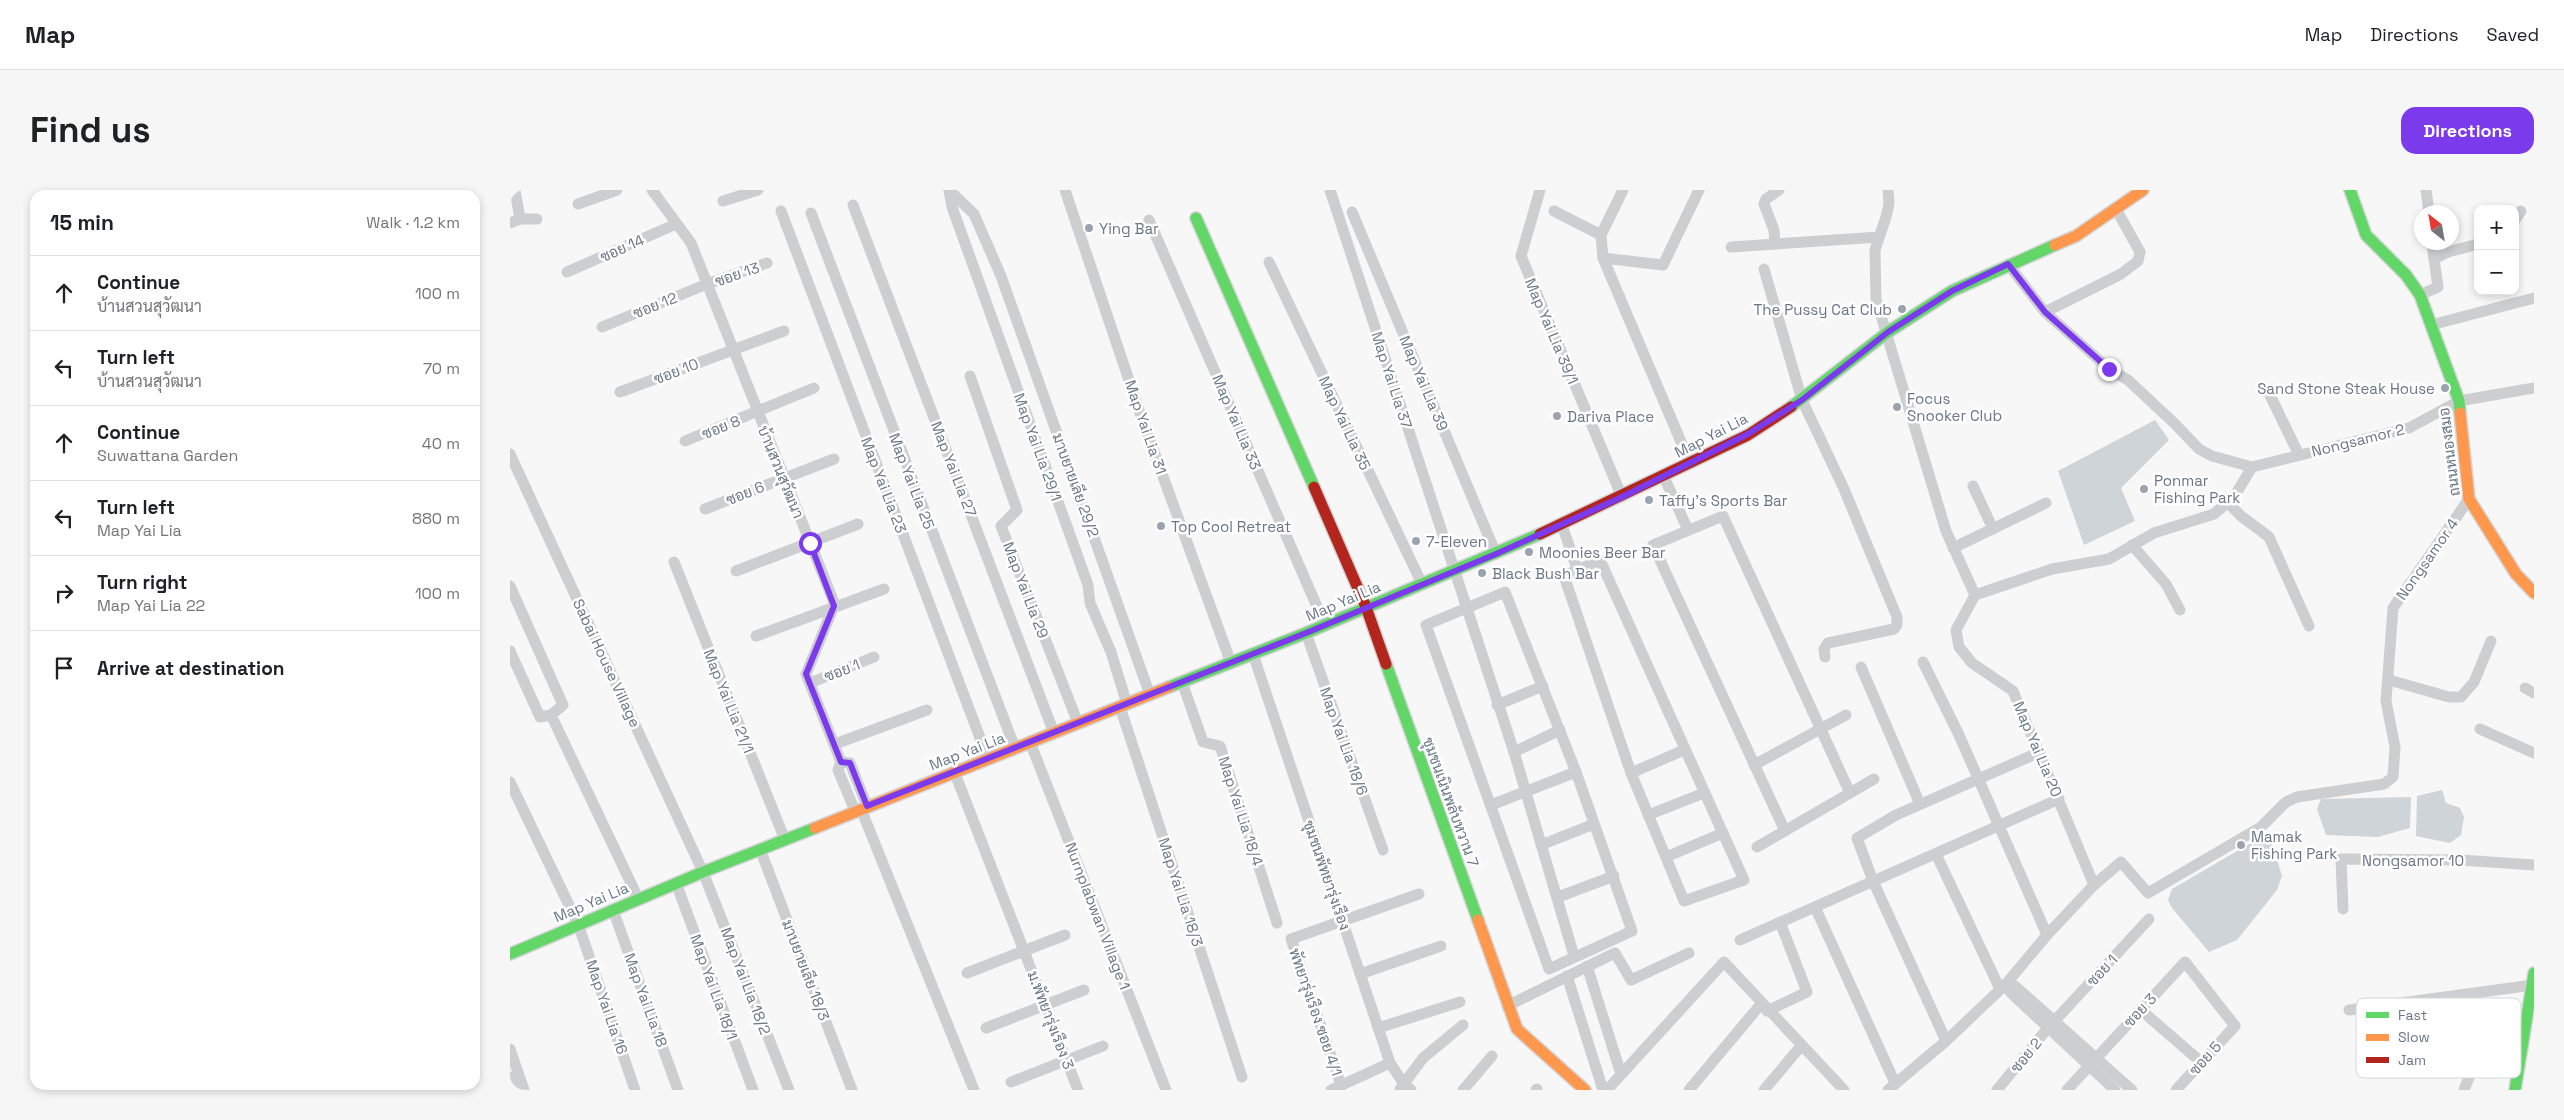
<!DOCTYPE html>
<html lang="en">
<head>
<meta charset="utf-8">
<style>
  :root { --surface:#fff; --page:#f6f6f6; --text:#202124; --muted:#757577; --line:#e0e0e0; --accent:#7c3aed }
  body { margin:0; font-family:"Space Grotesk",Sarabun,sans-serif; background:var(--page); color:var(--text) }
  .controls { position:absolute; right:15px; top:15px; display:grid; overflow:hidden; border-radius:10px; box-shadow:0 2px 8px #0003 }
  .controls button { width:45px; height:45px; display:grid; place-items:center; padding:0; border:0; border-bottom:1px solid var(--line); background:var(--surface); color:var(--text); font:25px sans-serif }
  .compass { position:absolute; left:1904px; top:15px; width:45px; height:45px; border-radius:50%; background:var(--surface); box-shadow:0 2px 8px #0003; rotate:329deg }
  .stop { position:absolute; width:15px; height:15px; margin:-11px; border:4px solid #7c3aed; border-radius:50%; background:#fff }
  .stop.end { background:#7c3aed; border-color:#fff; box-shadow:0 1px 5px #0008 }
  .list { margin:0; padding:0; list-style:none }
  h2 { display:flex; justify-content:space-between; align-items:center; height:65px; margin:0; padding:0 20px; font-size:21px }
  h2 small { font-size:16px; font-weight:400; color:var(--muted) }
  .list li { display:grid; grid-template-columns:32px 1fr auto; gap:15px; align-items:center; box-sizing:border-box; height:75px; padding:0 20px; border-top:1px solid var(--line) }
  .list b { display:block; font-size:19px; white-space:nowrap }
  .list p { margin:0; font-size:16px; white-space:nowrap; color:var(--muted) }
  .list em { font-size:16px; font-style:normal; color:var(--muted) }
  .icon { flex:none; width:28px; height:28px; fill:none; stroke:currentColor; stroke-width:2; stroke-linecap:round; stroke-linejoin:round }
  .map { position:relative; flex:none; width:2024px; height:900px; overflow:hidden; border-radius:15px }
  header { display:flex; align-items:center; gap:30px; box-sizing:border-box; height:70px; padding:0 25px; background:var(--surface); border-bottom:1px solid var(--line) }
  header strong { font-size:24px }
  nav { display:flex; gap:28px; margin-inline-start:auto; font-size:18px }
  .intro { display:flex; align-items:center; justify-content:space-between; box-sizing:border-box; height:120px; padding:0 30px }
  h1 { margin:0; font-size:35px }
  .button { padding:12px 22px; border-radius:15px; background:var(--accent); color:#fff; font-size:18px; font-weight:700 }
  main { display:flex; gap:30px; padding:0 30px }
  aside { flex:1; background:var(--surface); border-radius:15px; box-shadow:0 2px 8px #0003 }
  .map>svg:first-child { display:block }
  .water { fill:#ced4d8 }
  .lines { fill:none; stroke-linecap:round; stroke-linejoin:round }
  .fast-casing { stroke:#d3d4d5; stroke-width:14 }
  .slow-casing { stroke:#d3d4d5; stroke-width:14 }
  .jam-casing { stroke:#d3d4d5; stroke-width:14 }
  .street { stroke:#cdced0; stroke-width:11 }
  .fast { stroke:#63d668; stroke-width:11 }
  .slow { stroke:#ff974d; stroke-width:11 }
  .jam { stroke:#b3261e; stroke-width:11 }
  .route { stroke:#7c3aed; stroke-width:6 }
  .poi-dot { fill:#9aa3ae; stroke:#fff; stroke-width:2 }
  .labels { text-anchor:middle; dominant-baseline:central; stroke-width:5; stroke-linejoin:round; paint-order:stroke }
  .poi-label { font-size:15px; fill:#687686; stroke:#fff; text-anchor:start }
  .street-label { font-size:15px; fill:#687686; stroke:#fff }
  .key { fill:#fff; stroke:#d2d6db; stroke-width:1 }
  .key-label { font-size:14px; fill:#687686 }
</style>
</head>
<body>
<header>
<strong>Map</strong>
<nav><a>Map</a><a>Directions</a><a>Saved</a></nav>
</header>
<div class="intro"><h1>Find us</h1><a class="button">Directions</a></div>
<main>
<aside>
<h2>15 min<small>Walk · 1.2 km</small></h2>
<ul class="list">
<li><svg class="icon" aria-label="ahead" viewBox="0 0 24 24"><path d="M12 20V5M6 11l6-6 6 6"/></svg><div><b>Continue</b><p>บ้านสวนสุวัฒนา</p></div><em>100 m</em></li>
<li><svg class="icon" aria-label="left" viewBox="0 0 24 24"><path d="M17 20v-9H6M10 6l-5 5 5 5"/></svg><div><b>Turn left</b><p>บ้านสวนสุวัฒนา</p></div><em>70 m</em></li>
<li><svg class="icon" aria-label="ahead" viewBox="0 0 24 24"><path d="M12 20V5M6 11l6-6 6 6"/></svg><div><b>Continue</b><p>Suwattana Garden</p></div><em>40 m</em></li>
<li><svg class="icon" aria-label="left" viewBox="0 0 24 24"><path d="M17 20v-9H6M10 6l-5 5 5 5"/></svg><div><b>Turn left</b><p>Map Yai Lia</p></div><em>880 m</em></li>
<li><svg class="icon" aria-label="right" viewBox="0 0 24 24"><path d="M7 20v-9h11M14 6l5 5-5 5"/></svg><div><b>Turn right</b><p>Map Yai Lia 22</p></div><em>100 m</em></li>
<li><svg class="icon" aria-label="arrive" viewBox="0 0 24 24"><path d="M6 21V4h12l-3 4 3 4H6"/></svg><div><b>Arrive at destination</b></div></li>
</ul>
</aside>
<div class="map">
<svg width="2024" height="900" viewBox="0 0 2024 900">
  <rect width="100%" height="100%" fill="#f7f7f7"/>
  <!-- water -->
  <g class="water">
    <path d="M 1645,230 L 1659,250 L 1611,298 L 1625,331 L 1574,355 L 1548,281 Z"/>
    <path d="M 1932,600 L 1936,613 L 1950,618 L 1954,627 L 1951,645 L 1940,653 L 1906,646 L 1907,606 Z"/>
    <path d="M 1901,607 L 1900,638 L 1868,647 L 1816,645 L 1807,619 L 1811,609 Z"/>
    <path d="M 1751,647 L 1761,650 L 1772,686 L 1767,700 L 1727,750 L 1699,762 L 1662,718 L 1658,710 L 1662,699 Z"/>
  </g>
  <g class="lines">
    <defs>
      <g id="fast">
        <path d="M 1840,0 L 1856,45 L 1896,85 L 1910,105 L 1949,211 L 1950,223"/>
        <path d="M 686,28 L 804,297"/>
        <path d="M 1281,217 L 1378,142 L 1442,101 L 1545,55"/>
        <path d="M 876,474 L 968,730"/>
        <path d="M 659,497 L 796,443 L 1030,344"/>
        <path d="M 0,764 L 193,682 L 305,638"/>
        <path d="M 2005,900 L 2024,783"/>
      </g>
      <g id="slow">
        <path d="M 1545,55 L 1566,46 L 1633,0"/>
        <path d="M 1950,223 L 1959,309 L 2006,384 L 2024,403"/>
        <path d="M 305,638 L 659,497"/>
        <path d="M 968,730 L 1007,839 L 1075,900"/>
      </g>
      <g id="jam">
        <path d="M 804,297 L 856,417 L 876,474"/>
        <path d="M 1030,344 L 1238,245 L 1281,217"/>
      </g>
    </defs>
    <!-- fast casing -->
    <use href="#fast" class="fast-casing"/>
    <!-- slow casing -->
    <use href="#slow" class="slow-casing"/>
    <!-- jam casing -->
    <use href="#jam" class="jam-casing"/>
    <!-- street -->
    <g class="street">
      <path d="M 5,0 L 10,29"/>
      <path d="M 142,0 L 181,53 L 323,410 L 324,416 L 296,484 L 331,572 L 328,580 L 345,621"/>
      <path d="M 439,0 L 464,24 L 491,86 L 640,505"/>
      <path d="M 439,0 L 442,17 L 578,395 L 580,413 L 601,462 L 617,514"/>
      <path d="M 555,0 L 631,226 L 721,473"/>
      <path d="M 820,0 L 1004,562 L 1064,766"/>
      <path d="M 1030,0 L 1011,66 L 1112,307"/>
      <path d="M 1113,0 L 1091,45 L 1093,68 L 1180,273"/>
      <path d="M 1378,0 L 1379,14 L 1376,27 L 1365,60 L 1366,109 L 1436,341 L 1465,405 L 1446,440 L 1449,457 L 1462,473 L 1503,501 L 1584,695"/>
      <path d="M 1916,0 L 1919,22"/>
      <path d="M 213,11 L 248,0"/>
      <path d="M 68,14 L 107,0"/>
      <path d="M 343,15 L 544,543"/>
      <path d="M 271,21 L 478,569"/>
      <path d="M 1044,21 L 1091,45"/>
      <path d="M 842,22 L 986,364"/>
      <path d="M 301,23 L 505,558"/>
      <path d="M 639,30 L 815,435"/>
      <path d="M 2005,30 L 2011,21"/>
      <path d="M 0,33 L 10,29 L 27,29"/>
      <path d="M 1922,52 L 1924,69"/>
      <path d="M 1265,54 L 1264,40 L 1254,14 L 1256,9 L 1269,0"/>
      <path d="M 1221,57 L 1369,47"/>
      <path d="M 1093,68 L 1153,75 L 1189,0"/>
      <path d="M 759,72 L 912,394"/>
      <path d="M 1498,74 L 1535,122 L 1599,179 L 1618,190 L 1664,233 L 1689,259 L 1702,266 L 1742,277 L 1899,238 L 1949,211 L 2024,198"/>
      <path d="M 1254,79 L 1292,210 L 1334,299 L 1387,427 L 1387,435 L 1384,439 L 1318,453 L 1314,459 L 1315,467"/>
      <path d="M 57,82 L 166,34"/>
      <path d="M 1910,105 L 1928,97 L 1924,69 L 1938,62 L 1968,54"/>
      <path d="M 1535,122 L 1611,84 L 1628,71 L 1630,62 L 1606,19"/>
      <path d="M 1921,135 L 2024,108"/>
      <path d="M 92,137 L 197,94 L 257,73"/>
      <path d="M 460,186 L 507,320 L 491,336 L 568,533"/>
      <path d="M 110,202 L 274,141"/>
      <path d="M 1759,203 L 1789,265"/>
      <path d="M 175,251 L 304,198"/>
      <path d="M 0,264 L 193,682 L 279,900"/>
      <path d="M 1154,287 L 1178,340"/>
      <path d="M 1463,296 L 1483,339"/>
      <path d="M 1718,313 L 1731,326 L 1759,347 L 1799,436"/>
      <path d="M 195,319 L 324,269"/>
      <path d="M 1052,335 L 1067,379"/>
      <path d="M 1622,355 L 1656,394 L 1670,420"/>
      <path d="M 1443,358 L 1536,313"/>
      <path d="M 1090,370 L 1234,690 L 1174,711 L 1121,583 L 1054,386 Z"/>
      <path d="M 164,372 L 275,650"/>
      <path d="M 226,381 L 348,334"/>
      <path d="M 0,396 L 53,515 L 41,525 L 30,527 L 0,461"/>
      <path d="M 995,402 L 1066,582 L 1122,741 L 1039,779 L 916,435 Z"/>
      <path d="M 1465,405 L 1542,379 L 1599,369 L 1644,343 L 1704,324 L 1724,307 L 1742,277"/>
      <path d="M 796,443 L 873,660"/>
      <path d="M 246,446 L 374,399"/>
      <path d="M 743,464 L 880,873 L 894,894 L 901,900"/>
      <path d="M 1413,472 L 1449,545 L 1537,745"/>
      <path d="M 1351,477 L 1410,614"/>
      <path d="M 1879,490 L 1939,507 L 1951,507 L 1964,492 L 1981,451"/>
      <path d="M 672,492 L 693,552 L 710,556 L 767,733"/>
      <path d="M 300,493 L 364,467"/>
      <path d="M 2015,498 L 2024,503"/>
      <path d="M 987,515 L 1033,496"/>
      <path d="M 610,517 L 732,887"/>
      <path d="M 41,525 L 128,708"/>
      <path d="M 1970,539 L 2024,563"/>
      <path d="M 520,552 L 656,900"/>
      <path d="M 325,554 L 417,520"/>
      <path d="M 1004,562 L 1050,540"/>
      <path d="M 331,572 L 340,573 L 357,616"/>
      <path d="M 1244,575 L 1336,525"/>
      <path d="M 444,581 L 568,900"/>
      <path d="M 1121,583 L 1174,560"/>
      <path d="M 0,592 L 68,734 L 125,900"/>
      <path d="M 981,615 L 1066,582"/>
      <path d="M 351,619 L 464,900"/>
      <path d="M 1138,625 L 1194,603"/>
      <path d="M 1275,641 L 1143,355 L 1213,326 L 1340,603"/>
      <path d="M 1031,655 L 1084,634"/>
      <path d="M 1247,657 L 1364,589"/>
      <path d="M 250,659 L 342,900"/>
      <path d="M 1426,664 L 1490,799"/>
      <path d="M 1156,667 L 1213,643"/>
      <path d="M 166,693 L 243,900"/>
      <path d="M 1048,707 L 1104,686"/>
      <path d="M 1305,717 L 1385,893"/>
      <path d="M 1833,719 L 1831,669 L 1951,670 L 2024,675"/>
      <path d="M 103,720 L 168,900"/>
      <path d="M 1230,750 L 1549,609"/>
      <path d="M 1077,776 L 1111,884"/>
      <path d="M 457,783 L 555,745"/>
      <path d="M 850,784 L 931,756"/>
      <path d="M 1057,786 L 1093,900"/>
      <path d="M 1496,794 L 1505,796 L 1622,900"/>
      <path d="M 1496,794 L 1501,803 L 1605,900"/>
      <path d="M 997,816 L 1105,763 L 1121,790 L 1179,763"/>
      <path d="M 1631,820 L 1691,872"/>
      <path d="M 1839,820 L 2023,795"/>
      <path d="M 1257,821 L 1297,802 L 1270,732"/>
      <path d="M 476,838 L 574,800"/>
      <path d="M 868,838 L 950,812"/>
      <path d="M 1436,851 L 1363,691 L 1347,648 L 1386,625 L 1530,562"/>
      <path d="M 0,859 L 14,900"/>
      <path d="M 0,887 L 4,900"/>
      <path d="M 501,892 L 593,856"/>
      <path d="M 831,895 L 781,749 L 909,704"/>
      <path d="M 890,899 L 913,868 L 953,835"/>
      <path d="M 821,900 L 880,873"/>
      <path d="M 953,900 L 982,866"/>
      <path d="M 1026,900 L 1027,899"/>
      <path d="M 1097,900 L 1214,772 L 1334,900"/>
      <path d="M 1179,900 L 1251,814"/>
      <path d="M 1254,900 L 1291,856"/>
      <path d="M 1378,900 L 1436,851 L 1496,794 L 1537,745 L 1584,695 L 1611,672 L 1638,703 L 1751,637 L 1776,612 L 1787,607 L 1874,594 L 1883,587 L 1885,557 L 1876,511 L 1883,418 L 1959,309"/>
      <path d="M 1487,900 L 1538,838 L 1639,729"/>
      <path d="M 1557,900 L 1675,772 L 1725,836 L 1666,900"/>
      <path d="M 1954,900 C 1966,866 1979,859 2013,854"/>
    </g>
    <!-- fast -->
    <use href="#fast" class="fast"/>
    <!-- slow -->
    <use href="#slow" class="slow"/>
    <!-- jam -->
    <use href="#jam" class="jam"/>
  </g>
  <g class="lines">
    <!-- route -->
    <path class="route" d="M 300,353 L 324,416 L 296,484 L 331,572 L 340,573 L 357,616 L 796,443 L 986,364 L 1112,307 L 1238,244 L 1292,210 L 1378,142 L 1442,101 L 1498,74 L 1535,122 L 1599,179"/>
  </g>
  <!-- markers -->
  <g class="poi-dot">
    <circle cx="579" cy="38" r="5"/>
    <circle cx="1392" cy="119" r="5"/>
    <circle cx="1935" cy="198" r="5"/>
    <circle cx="1387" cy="217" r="5"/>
    <circle cx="1047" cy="226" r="5"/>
    <circle cx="1634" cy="299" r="5"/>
    <circle cx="1139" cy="310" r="5"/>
    <circle cx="651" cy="336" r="5"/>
    <circle cx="906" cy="351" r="5"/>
    <circle cx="1019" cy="362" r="5"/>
    <circle cx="972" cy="383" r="5"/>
    <circle cx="1731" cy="655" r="5"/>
  </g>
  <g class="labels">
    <!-- poi labels -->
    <g class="poi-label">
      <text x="589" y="38">Ying Bar</text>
      <text x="1382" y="119" text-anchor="end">The Pussy Cat Club</text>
      <text x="1925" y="198" text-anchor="end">Sand Stone Steak House</text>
      <text x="1397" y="208">Focus<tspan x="1397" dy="17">Snooker Club</tspan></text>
      <text x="1057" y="226">Dariva Place</text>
      <text x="1644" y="290">Ponmar<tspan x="1644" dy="17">Fishing Park</tspan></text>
      <text x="1149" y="310">Taffy's Sports Bar</text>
      <text x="661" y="336">Top Cool Retreat</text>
      <text x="916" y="351">7-Eleven</text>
      <text x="1029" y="362">Moonies Beer Bar</text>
      <text x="982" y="383">Black Bush Bar</text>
      <text x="1741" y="646">Mamak<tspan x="1741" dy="17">Fishing Park</tspan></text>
    </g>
    <!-- street labels -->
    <g class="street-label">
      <text transform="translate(112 58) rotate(-24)">ซอย 14</text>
      <text transform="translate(227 84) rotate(-19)">ซอย 13</text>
      <text transform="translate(145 115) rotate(-22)">ซอย 12</text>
      <text transform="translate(1042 141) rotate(67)">Map Yai Lia 39/1</text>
      <text transform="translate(166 181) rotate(-21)">ซอย 10</text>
      <text transform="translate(882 190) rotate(72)">Map Yai Lia 37</text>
      <text transform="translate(914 193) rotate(67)">Map Yai Lia 39</text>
      <text transform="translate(727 232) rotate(67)">Map Yai Lia 33</text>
      <text transform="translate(835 233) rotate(65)">Map Yai Lia 35</text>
      <text transform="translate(211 237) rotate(-22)">ซอย 8</text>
      <text transform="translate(636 237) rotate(71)">Map Yai Lia 31</text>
      <text transform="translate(1201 245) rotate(-27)">Map Yai Lia</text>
      <text transform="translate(1848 250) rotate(-14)">Nongsamor 2</text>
      <text transform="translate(528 257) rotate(70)">Map Yai Lia 29/1</text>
      <text transform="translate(1939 262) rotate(-97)">ถนนหนองสมอ</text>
      <text transform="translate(444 279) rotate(69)">Map Yai Lia 27</text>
      <text transform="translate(271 282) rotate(68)">บ้านสวนสุวัฒนา</text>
      <text transform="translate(402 291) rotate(69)">Map Yai Lia 25</text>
      <text transform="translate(374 295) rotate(69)">Map Yai Lia 23</text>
      <text transform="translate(566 295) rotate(70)">มาบยายเลีย 29/2</text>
      <text transform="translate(235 303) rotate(-22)">ซอย 6</text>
      <text transform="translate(1917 369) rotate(-55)">Nongsamor 4</text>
      <text transform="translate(516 400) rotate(69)">Map Yai Lia 29</text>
      <text transform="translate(833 411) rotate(-23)">Map Yai Lia</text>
      <text transform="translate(97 473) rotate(65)">Sabai House Village</text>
      <text transform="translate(332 480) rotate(-21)">ซอย 1</text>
      <text transform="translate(219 511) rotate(68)">Map Yai Lia 21/1</text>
      <text transform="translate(834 551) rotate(70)">Map Yai Lia 18/6</text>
      <text transform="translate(1528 559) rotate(67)">Map Yai Lia 20</text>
      <text transform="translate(457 561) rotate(-21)">Map Yai Lia</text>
      <text transform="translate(941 612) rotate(70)">ชุมชนเนินพลับหวาน 7</text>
      <text transform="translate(731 621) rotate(72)">Map Yai Lia 18/4</text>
      <text x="1903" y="670">Nongsamor 10</text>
      <text transform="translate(817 685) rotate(71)">ชุมชนพัทยารุ่งเรือง</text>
      <text transform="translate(671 702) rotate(72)">Map Yai Lia 18/3</text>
      <text transform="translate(81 712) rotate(-23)">Map Yai Lia</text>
      <text transform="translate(588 726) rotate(69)">Nurnplabwan Village 1</text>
      <text transform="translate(296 780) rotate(69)">มาบยายเลีย 18/3</text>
      <text transform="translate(1592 780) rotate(-47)">ซอย 1</text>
      <text transform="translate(236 791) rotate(69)">Map Yai Lia 18/2</text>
      <text transform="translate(204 797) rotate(70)">Map Yai Lia 18/1</text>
      <text transform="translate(136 810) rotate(70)">Map Yai Lia 18</text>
      <text transform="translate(97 817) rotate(71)">Map Yai Lia 16</text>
      <text transform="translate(1630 820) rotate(-47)">ซอย 3</text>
      <text transform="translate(806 822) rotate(71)">พัทยารุ่งเรือง ซอย 4/1</text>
      <text transform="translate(541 830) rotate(69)">ม.พัทยารุ่งเรือง 3</text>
      <text transform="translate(1516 865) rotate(-51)">ซอย 2</text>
      <text transform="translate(1695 868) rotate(-48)">ซอย 5</text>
    </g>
  </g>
  <!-- legend -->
  <rect x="1846" y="808" width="165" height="80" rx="8" class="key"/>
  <rect x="1856" y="822" width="23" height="6" fill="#63d668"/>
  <rect x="1856" y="844" width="23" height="7" fill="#ff974d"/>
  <rect x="1856" y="867" width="23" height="6" fill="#b3261e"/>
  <g class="key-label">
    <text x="1888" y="830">Fast</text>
    <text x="1888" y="852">Slow</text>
    <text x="1888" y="875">Jam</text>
  </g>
</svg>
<div class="controls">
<button>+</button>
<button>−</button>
</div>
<svg class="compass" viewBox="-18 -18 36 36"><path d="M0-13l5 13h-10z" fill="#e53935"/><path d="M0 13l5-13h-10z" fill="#757577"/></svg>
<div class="stop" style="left:300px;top:353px"></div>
<div class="stop end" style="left:1599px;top:179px"></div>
</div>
</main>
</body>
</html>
